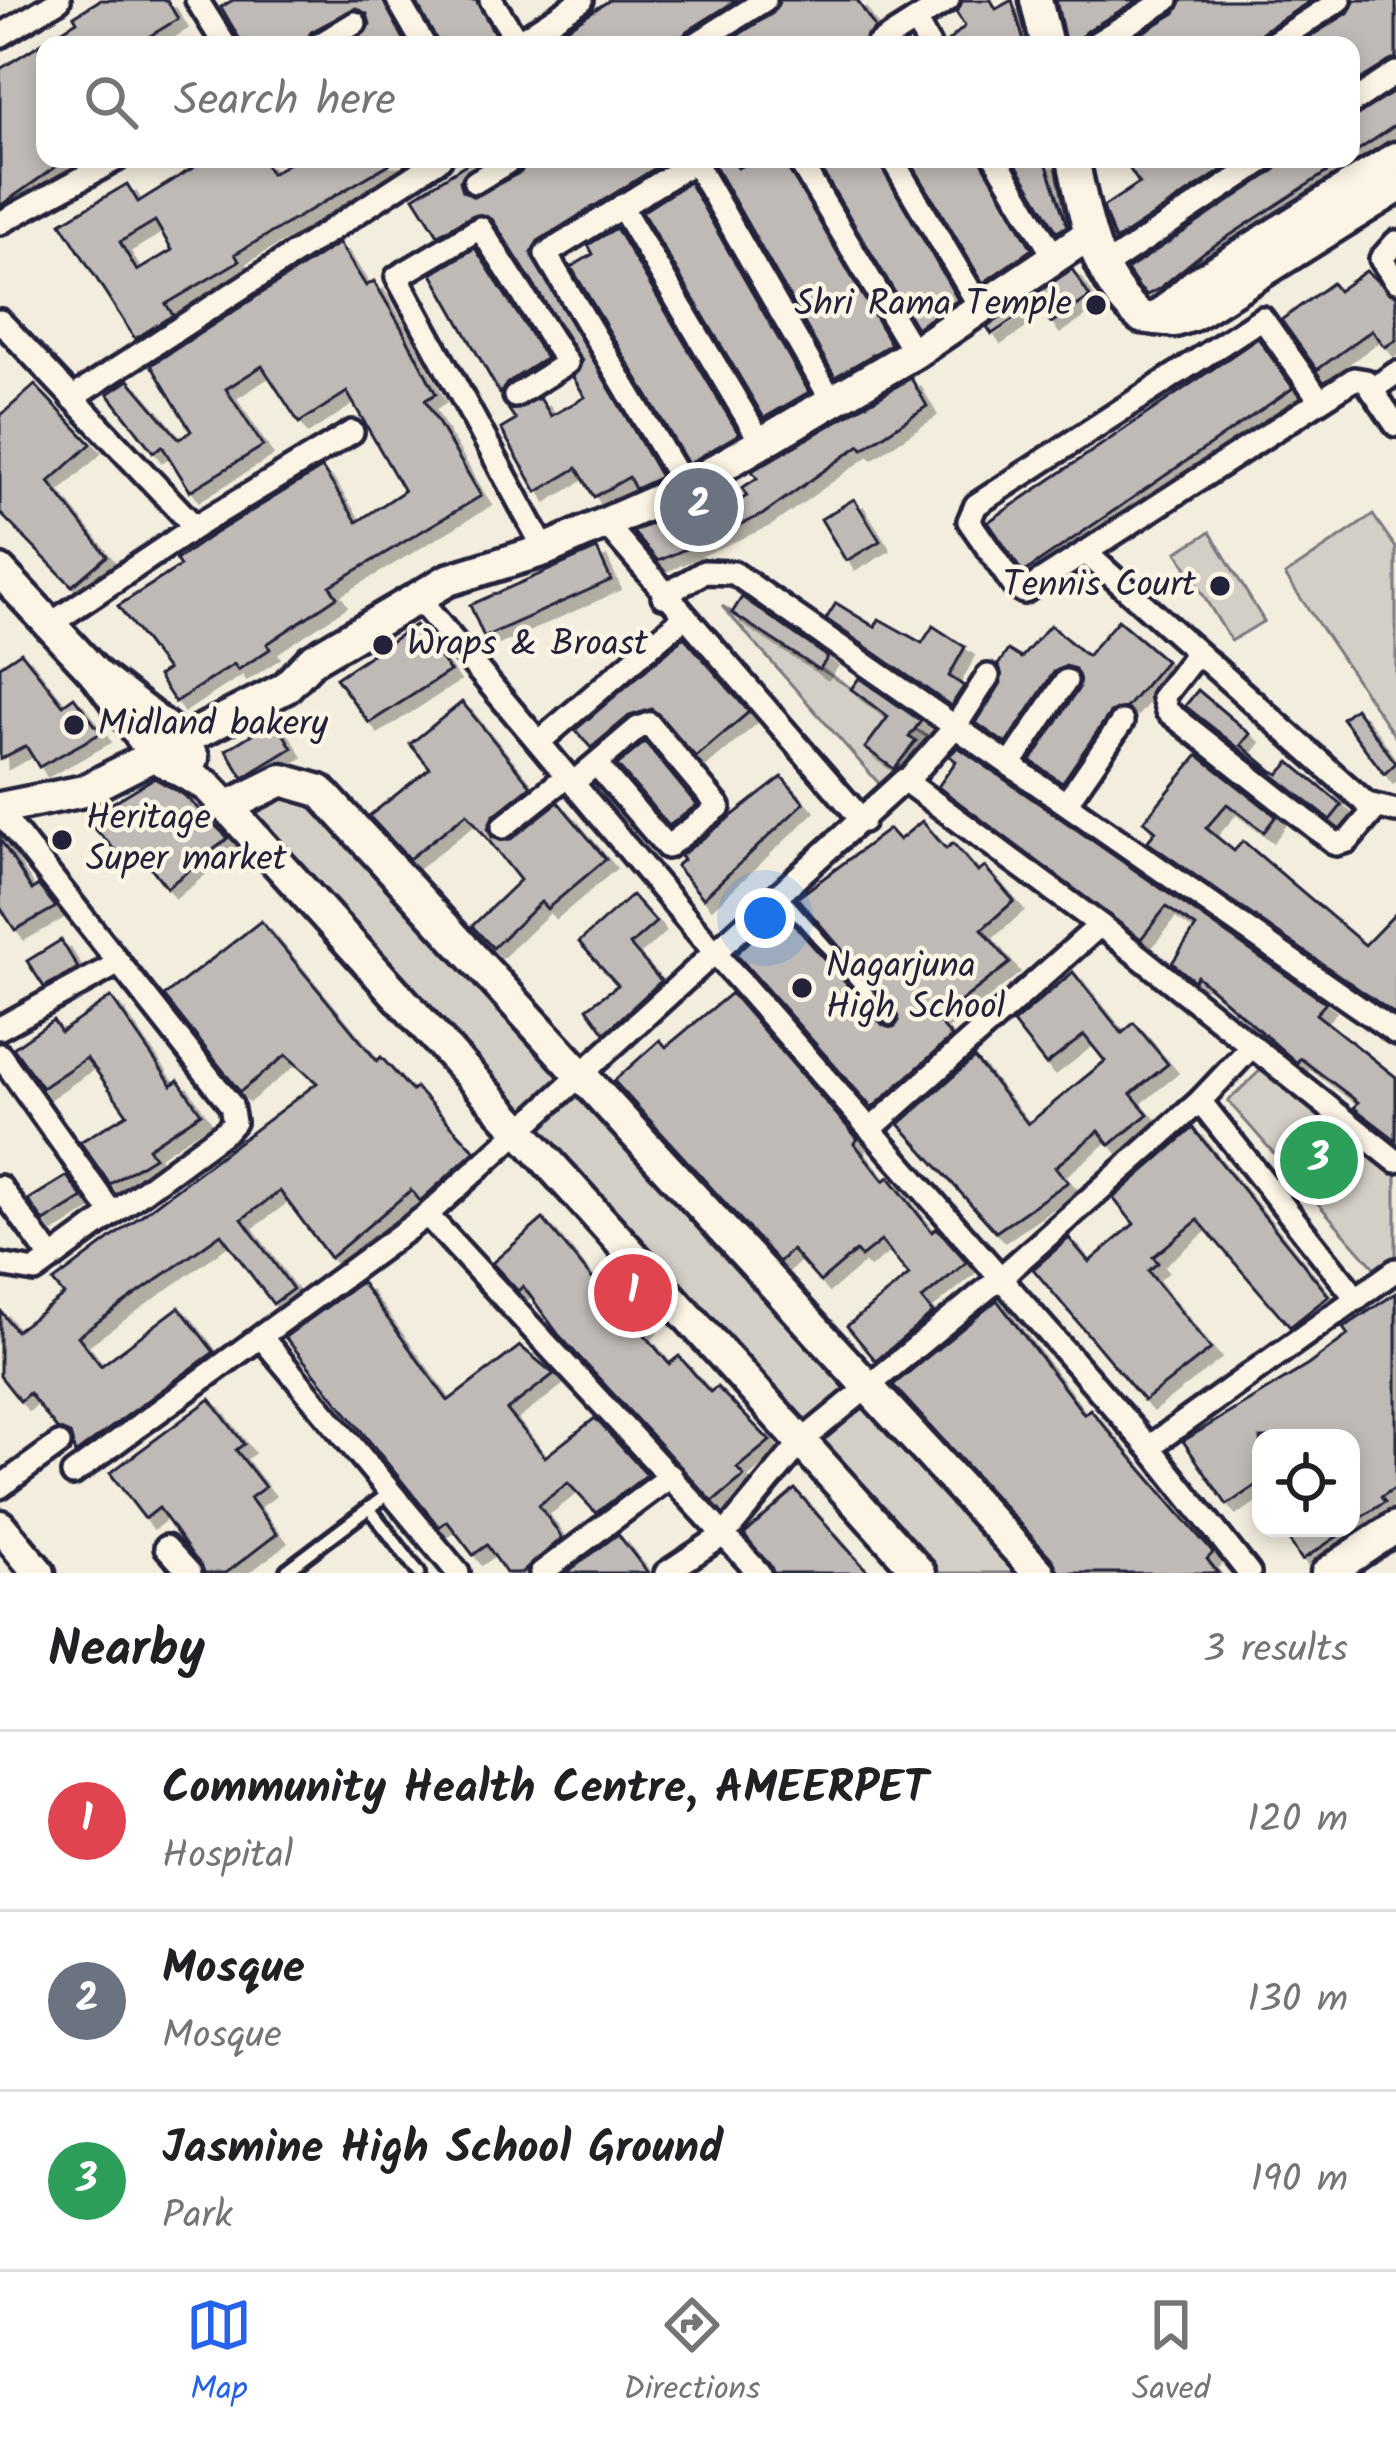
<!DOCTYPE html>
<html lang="en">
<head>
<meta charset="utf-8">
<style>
  :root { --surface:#fff; --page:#f2f2f2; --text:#202124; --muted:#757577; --line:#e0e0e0; --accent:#2563eb }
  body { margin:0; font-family:Kalam,sans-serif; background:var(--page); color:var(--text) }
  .controls { position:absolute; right:36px; bottom:36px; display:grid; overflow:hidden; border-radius:24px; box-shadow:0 6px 18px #0003 }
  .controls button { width:108px; height:108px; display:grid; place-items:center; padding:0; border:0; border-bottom:3px solid var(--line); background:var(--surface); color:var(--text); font:60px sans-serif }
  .you { position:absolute; left:765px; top:918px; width:42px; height:42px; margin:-30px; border:9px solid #fff; border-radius:50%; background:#1a73e8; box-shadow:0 0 0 18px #1a73e833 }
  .badge { display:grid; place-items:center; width:78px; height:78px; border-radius:50%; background:var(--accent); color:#fff; font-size:39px; font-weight:700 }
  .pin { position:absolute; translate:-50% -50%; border:6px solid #fff; box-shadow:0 3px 12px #0006 }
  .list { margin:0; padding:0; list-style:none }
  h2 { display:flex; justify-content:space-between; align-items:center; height:156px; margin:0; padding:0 48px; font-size:51px }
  h2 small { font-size:39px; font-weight:400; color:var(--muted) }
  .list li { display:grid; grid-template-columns:78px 1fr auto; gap:36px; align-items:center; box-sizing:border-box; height:180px; padding:0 48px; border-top:3px solid var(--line) }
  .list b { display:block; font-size:45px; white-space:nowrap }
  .list p { margin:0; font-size:39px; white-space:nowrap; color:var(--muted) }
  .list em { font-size:39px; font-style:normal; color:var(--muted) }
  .icon { flex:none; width:66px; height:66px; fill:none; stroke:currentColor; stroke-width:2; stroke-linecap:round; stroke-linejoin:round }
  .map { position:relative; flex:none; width:1396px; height:1573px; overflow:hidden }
  .search { position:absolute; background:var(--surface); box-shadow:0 6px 18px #0003; left:36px; right:36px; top:36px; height:132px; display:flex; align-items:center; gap:30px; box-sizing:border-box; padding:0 42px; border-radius:24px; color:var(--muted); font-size:45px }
  .sheet { height:696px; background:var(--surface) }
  nav { display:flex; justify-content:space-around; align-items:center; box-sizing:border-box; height:168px; border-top:3px solid var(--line); background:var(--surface); font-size:33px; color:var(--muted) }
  nav a { display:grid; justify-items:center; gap:6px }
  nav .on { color:var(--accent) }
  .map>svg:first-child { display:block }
  .green { fill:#d4cfc6; stroke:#7b7880; stroke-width:3 }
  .building { fill:#bfbab6; stroke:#22223b; stroke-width:3; fill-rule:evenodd; filter:url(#shadow) }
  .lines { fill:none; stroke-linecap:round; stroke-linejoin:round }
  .lane-casing { stroke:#22223b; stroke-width:20 }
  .street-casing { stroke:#22223b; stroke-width:30 }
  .secondary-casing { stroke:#22223b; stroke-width:39 }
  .lane { stroke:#fcf5e5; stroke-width:10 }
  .street { stroke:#fcf5e5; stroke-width:21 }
  .secondary { stroke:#fcf5e5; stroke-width:30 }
  .poi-dot { fill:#22223b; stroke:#fcf5e5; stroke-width:4.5 }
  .labels { text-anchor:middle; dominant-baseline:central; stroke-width:9; stroke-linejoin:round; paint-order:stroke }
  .poi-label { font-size:36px; fill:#22223b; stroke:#fcf5e5; text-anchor:start }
</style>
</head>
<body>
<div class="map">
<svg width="1396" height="1573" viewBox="0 0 1396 1573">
  <defs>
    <filter id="shadow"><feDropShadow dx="9" dy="9" stdDeviation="0" flood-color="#0004"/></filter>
  </defs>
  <rect width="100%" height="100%" fill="#f3edde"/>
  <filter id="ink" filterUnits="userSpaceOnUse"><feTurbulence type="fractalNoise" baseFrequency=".00833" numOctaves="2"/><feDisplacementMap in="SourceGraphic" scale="24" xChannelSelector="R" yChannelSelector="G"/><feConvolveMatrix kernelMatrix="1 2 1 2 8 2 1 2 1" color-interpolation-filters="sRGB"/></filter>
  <g filter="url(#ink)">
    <!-- green -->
    <g class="green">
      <path d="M 1373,515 L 1396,548 L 1396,738 L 1285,575 Z"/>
      <path d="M 1210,532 L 1264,621 L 1231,641 L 1177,552 Z"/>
      <path d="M 722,606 L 934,741 L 883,788 Z"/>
      <path d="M 282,780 L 320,791 L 1039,1573 L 920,1573 L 227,807 Z"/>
      <path d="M 1265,1066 L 1396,1170 L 1396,1256 L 1378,1272 L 1228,1101 Z"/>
    </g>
    <!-- building -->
    <g class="building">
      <path d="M 100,0 L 167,0 L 178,19 L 135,45 L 45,45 L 45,159 L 67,159 L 0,206 L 0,69 L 77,21 L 74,16 Z"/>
      <path d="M 233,0 L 383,0 L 407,45 L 348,45 L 370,24 L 367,14 L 356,8 L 311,32 L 304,45 L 243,45 L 221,7 Z"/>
      <path d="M 415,0 L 476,0 L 497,38 L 486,45 L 439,45 Z"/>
      <path d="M 610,0 L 737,0 L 686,32 L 679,45 L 540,45 Z"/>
      <path d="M 780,0 L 857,0 L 875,28 L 862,45 L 722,45 L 773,13 Z"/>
      <path d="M 963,0 L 991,0 L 996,9 L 1012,0 L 1025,45 L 944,45 L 965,26 L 956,12 Z"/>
      <path d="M 1056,0 L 1138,0 L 1085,32 L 1078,45 L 1066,45 Z"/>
      <path d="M 1182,0 L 1312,0 L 1262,32 L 1255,45 L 1122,45 L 1175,13 Z"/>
      <path d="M 1355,0 L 1396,0 L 1396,58 L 1351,85 L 1351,45 L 1310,45 L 1306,39 L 1348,13 Z"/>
      <path d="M 1396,91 L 1396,125 L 1351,155 L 1351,118 Z"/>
      <path d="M 207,159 L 262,159 L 271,174 L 296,159 L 398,159 L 235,254 L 239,261 L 166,304 L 173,315 L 135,339 L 61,223 L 127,184 L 138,202 ZM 155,221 L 172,250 L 137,271 L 120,242 Z"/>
      <path d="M 474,159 L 484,159 L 460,181 L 463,191 L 474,197 L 521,172 L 528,159 L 670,159 L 538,241 L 531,253 L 661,477 L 635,489 L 629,477 L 594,497 L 577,468 L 537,492 L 501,429 L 516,420 L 509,410 L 540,398 L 551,416 L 585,397 L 573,377 L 582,361 L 492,219 L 473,215 L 438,235 L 414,197 Z"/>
      <path d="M 724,159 L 733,159 L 738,168 L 753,159 L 783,159 L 891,344 L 835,377 L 714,165 Z"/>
      <path d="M 815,159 L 877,159 L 958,300 L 916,328 Z"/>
      <path d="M 909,159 L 981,159 L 1032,249 L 983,283 Z"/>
      <path d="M 1013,159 L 1045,159 L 1067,226 L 1057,232 Z"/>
      <path d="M 1123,159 L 1239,159 L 1115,241 L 1103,207 L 1139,183 Z"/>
      <path d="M 1281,159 L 1347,159 L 1203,253 L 1160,288 L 1147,295 L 1140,289 L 1127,270 L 1274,171 Z"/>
      <path d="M 689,182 L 809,392 L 764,418 L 642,212 Z"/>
      <path d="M 616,228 L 739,434 L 688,464 L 571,267 L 593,254 L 588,245 Z"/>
      <path d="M 339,243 L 366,286 L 374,281 L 401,327 L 436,394 L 425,400 L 481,496 L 330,586 L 337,597 L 267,644 L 270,649 L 238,670 L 234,664 L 175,702 L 158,676 L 167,670 L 118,606 L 180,566 L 176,560 L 209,537 L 322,468 L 357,522 L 404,491 L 347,392 L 299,423 L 262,366 L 226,389 L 263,446 L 190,491 L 162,446 L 153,452 L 108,394 L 129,380 L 179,439 L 191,431 L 151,365 Z"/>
      <path d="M 475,248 L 546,358 L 507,383 L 500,394 L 432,274 Z"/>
      <path d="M 1072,269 L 1090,297 L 1051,323 L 1038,303 L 992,334 L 987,327 Z"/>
      <path d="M 1366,271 L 1396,296 L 1396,340 L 1385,347 L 1372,330 L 1317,370 L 1281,320 L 1332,283 L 1338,291 Z"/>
      <path d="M 1258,338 L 1293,388 L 1023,573 L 988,522 Z"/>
      <path d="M 911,378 L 927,406 L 863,449 L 860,445 L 762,515 L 658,561 L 633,532 L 698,503 L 707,519 L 747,496 L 742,488 L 757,478 L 752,471 Z"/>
      <path d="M 35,385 L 91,444 L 49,482 L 107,556 L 72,586 L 0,513 L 0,416 Z"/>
      <path d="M 854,499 L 880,541 L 846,561 L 821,519 Z"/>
      <path d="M 597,549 L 611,580 L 484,637 L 470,605 Z"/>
      <path d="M 742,597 L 828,657 L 819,670 L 732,613 Z"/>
      <path d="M 836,603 L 875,627 L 879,619 L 922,643 L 933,626 L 965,647 L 949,676 L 964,686 L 951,706 L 826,619 Z"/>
      <path d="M 1118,620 L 1166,661 L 1126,708 L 1110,713 L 1062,783 L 1031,761 L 1079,688 L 1075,669 L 1066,666 L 1054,672 L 1006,744 L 976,723 L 1001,683 L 998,665 L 1008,650 L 1021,658 L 1050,625 L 1087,656 Z"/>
      <path d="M 415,625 L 450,671 L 369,723 L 336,678 Z"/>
      <path d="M 684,637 L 749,712 L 696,757 L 652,709 L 629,716 L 591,748 L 575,730 Z"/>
      <path d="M 21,652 L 63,705 L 74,697 L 101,733 L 39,767 L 26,746 L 0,759 L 0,666 Z"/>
      <path d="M 859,678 L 921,721 L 909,737 L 916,741 L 894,769 L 865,748 L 888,717 L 851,689 Z"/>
      <path d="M 1198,690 L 1250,734 L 1241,745 L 1272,771 L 1279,774 L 1290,762 L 1342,805 L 1330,820 L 1185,706 Z"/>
      <path d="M 462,702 L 531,786 L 493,816 L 488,828 L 492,837 L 511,839 L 558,802 L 606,859 L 547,909 L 541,902 L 493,948 L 472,926 L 520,880 L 467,813 L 409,859 L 369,816 L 430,768 L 410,744 Z"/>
      <path d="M 1355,708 L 1396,763 L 1384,774 L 1342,718 Z"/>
      <path d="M 275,720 L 292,748 L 243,778 L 226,750 Z"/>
      <path d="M 645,742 L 697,805 L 669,826 L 617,765 Z"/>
      <path d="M 958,747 L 1326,1003 L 1316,1014 L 1396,1077 L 1396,1140 L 1354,1108 L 1358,1102 L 1300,1058 L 1297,1063 L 1197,976 L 1194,981 L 1172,963 L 1196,927 L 1166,907 L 1141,939 L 938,787 L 956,761 L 949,756 Z"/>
      <path d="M 1198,755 L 1276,816 L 1264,832 L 1227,804 L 1206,828 L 1234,851 L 1243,841 L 1365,945 L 1396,913 L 1396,1015 L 1147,842 L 1156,831 L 1144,821 Z"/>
      <path d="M 782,777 L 804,803 L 703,898 L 676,866 L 683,860 L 680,856 Z"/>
      <path d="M 154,778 L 184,795 L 228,838 L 167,888 L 136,848 L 123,859 L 86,819 Z"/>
      <path d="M 922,821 L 946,849 L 953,843 L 978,872 L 985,867 L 1014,901 L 982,929 L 1010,963 L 937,1020 L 952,1037 L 872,1108 L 736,954 L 782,911 L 883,1025 L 895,1027 L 897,1013 L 797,898 L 889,829 L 899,840 Z"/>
      <path d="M 0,839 L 32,890 L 38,885 L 56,907 L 15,930 L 0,907 Z"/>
      <path d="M 632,895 L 656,922 L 630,945 L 661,981 L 605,1033 L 587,1008 L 618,985 L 579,942 Z"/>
      <path d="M 261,921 L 377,1061 L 381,1057 L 412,1091 L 416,1088 L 475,1151 L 420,1201 L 411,1190 L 330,1258 L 280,1191 L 242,1219 L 293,1289 L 273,1304 L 221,1234 L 78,1336 L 101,1366 L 179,1307 L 214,1352 L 75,1454 L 70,1434 L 57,1429 L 29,1393 L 20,1401 L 0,1376 L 0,1310 L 16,1331 L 64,1295 L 53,1282 L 317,1083 L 286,1055 L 240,1092 L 164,996 Z"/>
      <path d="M 61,940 L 78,968 L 44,987 L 27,961 Z"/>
      <path d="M 1073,972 L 1122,1033 L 1134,1023 L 1168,1064 L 1131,1094 L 1148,1114 L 1110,1145 L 1099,1131 L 1055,1167 L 1068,1182 L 996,1232 L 899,1124 L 974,1058 L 1028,1124 L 1105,1061 L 1084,1035 L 1046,1065 L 1013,1023 Z"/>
      <path d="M 731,993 L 858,1139 L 854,1143 L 884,1181 L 889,1177 L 932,1232 L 937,1228 L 967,1262 L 922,1299 L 933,1313 L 876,1361 L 847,1326 L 909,1275 L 881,1241 L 861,1257 L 856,1251 L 820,1282 L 792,1250 L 779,1262 L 614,1081 L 660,1040 L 666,1047 Z"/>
      <path d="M 111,997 L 172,1085 L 178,1080 L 201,1113 L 148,1148 L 154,1157 L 110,1184 L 80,1142 L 127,1114 L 95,1069 L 86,1058 L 42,1088 L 13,1048 L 53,1020 L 61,1032 Z"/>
      <path d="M 1193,1128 L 1329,1296 L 1290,1327 L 1198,1220 L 1153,1257 L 1158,1263 L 1148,1271 L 1211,1349 L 1144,1401 L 1033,1269 L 1069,1238 L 1089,1262 L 1134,1224 L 1113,1198 Z"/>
      <path d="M 67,1176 L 83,1198 L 44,1222 L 28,1200 Z"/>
      <path d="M 543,1219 L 605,1294 L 614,1286 L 647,1324 L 641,1330 L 669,1364 L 679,1356 L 710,1392 L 717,1387 L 770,1441 L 737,1468 L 744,1476 L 713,1502 L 558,1334 L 523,1286 L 518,1291 L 492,1263 Z"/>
      <path d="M 361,1282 L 448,1401 L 520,1346 L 554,1374 L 507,1410 L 545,1457 L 595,1418 L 647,1475 L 596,1513 L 568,1483 L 539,1505 L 562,1538 L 522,1573 L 506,1573 L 487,1545 L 473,1555 L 447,1521 L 439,1527 L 285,1337 Z"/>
      <path d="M 1396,1293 L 1396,1487 L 1381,1497 L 1385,1502 L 1351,1524 L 1351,1438 L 1261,1438 L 1261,1482 L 1227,1505 L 1183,1441 L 1308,1365 L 1348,1335 L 1343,1328 Z"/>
      <path d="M 997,1300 L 1084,1414 L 1090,1409 L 1213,1553 L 1207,1559 L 1218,1573 L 1059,1573 L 1053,1560 L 893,1385 Z"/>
      <path d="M 210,1399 L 244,1444 L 236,1450 L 265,1487 L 250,1498 L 277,1534 L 226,1573 L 205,1573 L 159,1508 L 145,1519 L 110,1473 Z"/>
      <path d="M 795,1489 L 842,1543 L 869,1573 L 774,1573 L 744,1535 Z"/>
      <path d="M 1281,1528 L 1350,1528 L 1302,1560 Z"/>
      <path d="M 618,1534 L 648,1573 L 566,1573 Z"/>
    </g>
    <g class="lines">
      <defs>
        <g id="lane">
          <path d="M 781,895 L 890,1019"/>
          <path d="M 369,1508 L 419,1573"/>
          <path d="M 287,1570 L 389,1493"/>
        </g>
        <g id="street">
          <path d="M 197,0 L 225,45"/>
          <path d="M 398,0 L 424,45"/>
          <path d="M 491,0 L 520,45"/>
          <path d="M 915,21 L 929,45"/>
          <path d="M 0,36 L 59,0"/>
          <path d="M 319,45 L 355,23"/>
          <path d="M 513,45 L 582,0"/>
          <path d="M 694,45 L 765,0"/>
          <path d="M 877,45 L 948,0"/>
          <path d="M 1093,45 L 1167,0"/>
          <path d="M 1270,45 L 1340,0"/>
          <path d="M 1351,103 L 1396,73"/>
          <path d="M 798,159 L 914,353"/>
          <path d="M 892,159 L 980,307"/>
          <path d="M 996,159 L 1055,258"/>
          <path d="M 694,161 L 832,401"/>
          <path d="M 475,182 L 513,159"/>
          <path d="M 621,206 L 761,442"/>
          <path d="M 0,223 L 117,159"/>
          <path d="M 1396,242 L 1381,259 L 1396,281"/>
          <path d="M 1104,267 L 1266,159"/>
          <path d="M 0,321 L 195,527"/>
          <path d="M 1373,389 L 1396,373"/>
          <path d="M 515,396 L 567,363 L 480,228 L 397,277 L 545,550"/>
          <path d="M 72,398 L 440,159"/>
          <path d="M 1320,400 L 1262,318 L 976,505 L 969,521 L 1014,586 L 1024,592 L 1354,379 L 1366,381 L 1396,425"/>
          <path d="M 685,488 L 546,254 L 698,159"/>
          <path d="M 605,523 L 863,821"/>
          <path d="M 1085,552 L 1367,804 L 1396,811"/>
          <path d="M 416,596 L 717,955 L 1149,1447 L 1249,1573"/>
          <path d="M 663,596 L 704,572 L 734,573 L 1396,1033"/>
          <path d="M 49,625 L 195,527 L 352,432"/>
          <path d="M 1197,653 L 1163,697 L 1167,711 L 1336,844 L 1348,841 L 1377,807"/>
          <path d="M 539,742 L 683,618"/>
          <path d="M 1010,765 L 1066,681"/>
          <path d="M 908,780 L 955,727 L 988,676"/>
          <path d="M 573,783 L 638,728 L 649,724 L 719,807 L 667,847 L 596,764"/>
          <path d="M 1067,802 L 1122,722"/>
          <path d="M 0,812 L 231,1105 L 234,1122 L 227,1130 L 35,1271 L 0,1265"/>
          <path d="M 503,827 L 567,776"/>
          <path d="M 0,1028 L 119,963"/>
          <path d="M 0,1055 L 112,1213"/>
          <path d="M 1200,1101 L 1357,1299"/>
          <path d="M 872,1128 L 1100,925"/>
          <path d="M 0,1187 L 52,1259"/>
          <path d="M 427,1215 L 759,1573"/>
          <path d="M 262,1338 L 458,1573"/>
          <path d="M 1149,1447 L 1396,1270"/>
          <path d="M 73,1474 L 427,1215 L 904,780 L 1100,925 L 1396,1161"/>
          <path d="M 0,1487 L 59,1444"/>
          <path d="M 166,1547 L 190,1573"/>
          <path d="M 541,1573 L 671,1476"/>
          <path d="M 666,1573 L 725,1534 L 803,1440 L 999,1279 L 1200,1101 L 1252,1046"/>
        </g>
        <g id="secondary">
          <path d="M 1036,0 L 1047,45"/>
          <path d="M 1073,159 C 1085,215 1094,278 1141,317 L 1175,321 L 1193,315 L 1396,188"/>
          <path d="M 1156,319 L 1194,285 L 1396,158"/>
          <path d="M 0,571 L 97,675 L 172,733 L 193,758"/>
          <path d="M 97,675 L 156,757 L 207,786 L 227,807 L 920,1573"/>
          <path d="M 227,807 L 282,780 L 320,791 L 1039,1573"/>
          <path d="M 0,808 L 84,791 L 285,688 L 312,660 L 448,580 L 545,550 L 685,488 L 914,353 L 1088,235"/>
          <path d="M 0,1526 L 39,1573"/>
          <path d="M 1327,1573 L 1396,1527"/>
        </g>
      </defs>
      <!-- lane casing -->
      <use href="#lane" class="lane-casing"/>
      <!-- street casing -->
      <use href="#street" class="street-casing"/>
      <!-- secondary casing -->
      <use href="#secondary" class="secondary-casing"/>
      <!-- lane -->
      <use href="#lane" class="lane"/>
      <!-- street -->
      <use href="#street" class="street"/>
      <!-- secondary -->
      <use href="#secondary" class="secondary"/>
    </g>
  </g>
  <!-- markers -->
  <g class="poi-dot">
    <circle cx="1096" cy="305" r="12"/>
    <circle cx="1220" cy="586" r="12"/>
    <circle cx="383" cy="645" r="12"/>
    <circle cx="74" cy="725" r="12"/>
    <circle cx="62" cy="840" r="12"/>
    <circle cx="802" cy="988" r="12"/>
  </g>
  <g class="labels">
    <!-- poi labels -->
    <g class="poi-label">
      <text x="1072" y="305" text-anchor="end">Shri Rama Temple</text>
      <text x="1196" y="586" text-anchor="end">Tennis Court</text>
      <text x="407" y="645">Wraps &amp; Broast</text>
      <text x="98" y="725">Midland bakery</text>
      <text x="86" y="819">Heritage<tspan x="86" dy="41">Super market</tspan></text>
      <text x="826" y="967">Nagarjuna<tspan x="826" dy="41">High School</tspan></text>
    </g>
  </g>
</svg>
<div class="controls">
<button><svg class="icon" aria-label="locate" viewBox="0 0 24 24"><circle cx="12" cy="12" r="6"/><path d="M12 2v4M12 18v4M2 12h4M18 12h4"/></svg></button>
</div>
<div class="you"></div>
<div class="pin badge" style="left:633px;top:1293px;background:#e0444e">1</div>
<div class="pin badge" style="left:699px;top:507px;background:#6b7280">2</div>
<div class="pin badge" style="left:1319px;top:1160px;background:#2e9e5b">3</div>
<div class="search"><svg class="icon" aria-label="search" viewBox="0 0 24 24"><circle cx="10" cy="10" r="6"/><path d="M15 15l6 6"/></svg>Search here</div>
</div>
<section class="sheet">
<h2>Nearby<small>3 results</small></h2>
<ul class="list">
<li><span class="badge" style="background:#e0444e">1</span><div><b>Community Health Centre, AMEERPET</b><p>Hospital</p></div><em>120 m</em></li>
<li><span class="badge" style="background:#6b7280">2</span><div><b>Mosque</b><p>Mosque</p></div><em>130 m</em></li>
<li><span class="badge" style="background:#2e9e5b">3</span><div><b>Jasmine High School Ground</b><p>Park</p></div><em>190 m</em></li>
</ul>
</section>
<nav>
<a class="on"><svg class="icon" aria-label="map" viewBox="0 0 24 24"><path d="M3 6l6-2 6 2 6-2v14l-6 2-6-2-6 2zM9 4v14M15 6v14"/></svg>Map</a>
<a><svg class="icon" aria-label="directions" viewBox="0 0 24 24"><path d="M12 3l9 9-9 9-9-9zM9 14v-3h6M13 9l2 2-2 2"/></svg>Directions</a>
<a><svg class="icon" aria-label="saved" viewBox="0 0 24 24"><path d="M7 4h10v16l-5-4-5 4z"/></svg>Saved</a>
</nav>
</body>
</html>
